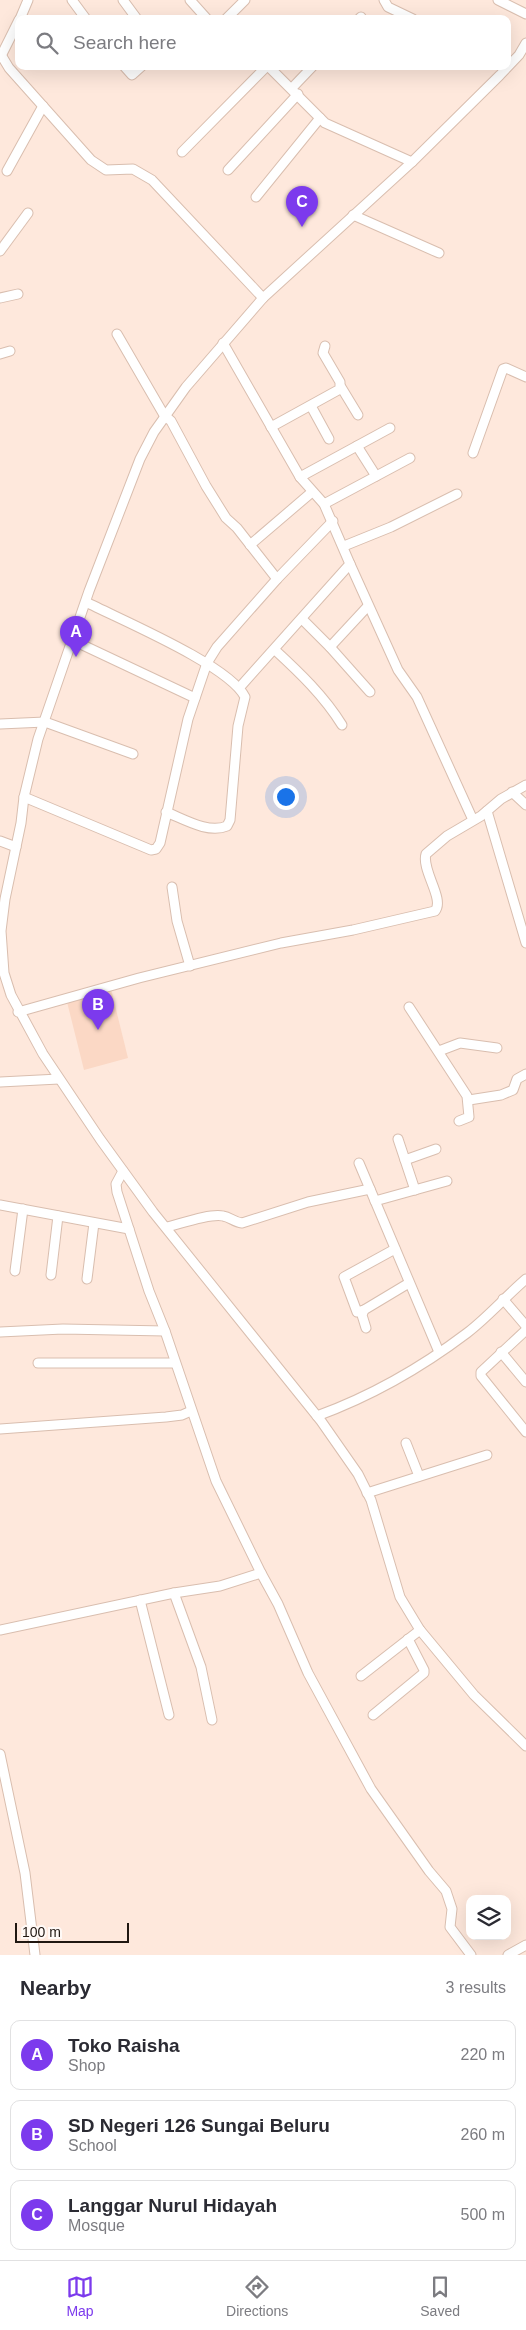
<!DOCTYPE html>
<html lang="en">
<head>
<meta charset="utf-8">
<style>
  :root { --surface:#fff; --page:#f7f7f7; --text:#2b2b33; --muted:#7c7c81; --line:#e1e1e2; --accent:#7c3aed }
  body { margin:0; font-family:Helvetica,sans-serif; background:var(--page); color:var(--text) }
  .controls { position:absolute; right:15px; bottom:15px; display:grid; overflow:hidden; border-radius:10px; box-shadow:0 5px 20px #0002 }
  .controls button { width:45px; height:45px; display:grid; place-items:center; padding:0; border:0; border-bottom:1px solid var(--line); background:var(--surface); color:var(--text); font:25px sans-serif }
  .scale { position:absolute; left:15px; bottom:12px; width:114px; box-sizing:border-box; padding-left:5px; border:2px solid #201711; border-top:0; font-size:14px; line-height:18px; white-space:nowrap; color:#201711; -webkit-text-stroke:4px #fff9f6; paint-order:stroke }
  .you { position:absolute; left:285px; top:796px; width:18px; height:18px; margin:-12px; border:4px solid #fff; border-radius:50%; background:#1a73e8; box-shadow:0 0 0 8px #1a73e833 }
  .badge { display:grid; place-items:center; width:32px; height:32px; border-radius:50%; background:var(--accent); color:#fff; font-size:16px; font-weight:700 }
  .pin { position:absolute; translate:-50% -41px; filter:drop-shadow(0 1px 2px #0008) }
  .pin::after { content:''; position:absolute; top:26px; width:18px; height:15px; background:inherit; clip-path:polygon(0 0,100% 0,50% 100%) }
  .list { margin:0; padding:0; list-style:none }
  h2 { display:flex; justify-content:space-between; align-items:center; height:65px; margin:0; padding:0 20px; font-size:21px }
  h2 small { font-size:16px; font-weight:400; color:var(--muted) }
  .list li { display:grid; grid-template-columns:32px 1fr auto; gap:15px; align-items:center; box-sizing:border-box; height:70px; margin:0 10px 10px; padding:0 10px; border:1px solid var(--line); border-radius:10px }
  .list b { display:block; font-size:19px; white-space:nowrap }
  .list p { margin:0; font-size:16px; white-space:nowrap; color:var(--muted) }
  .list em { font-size:16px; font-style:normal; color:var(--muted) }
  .icon { flex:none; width:28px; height:28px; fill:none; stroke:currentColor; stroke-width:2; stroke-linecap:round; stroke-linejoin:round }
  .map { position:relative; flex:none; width:526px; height:1955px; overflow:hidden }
  .search { position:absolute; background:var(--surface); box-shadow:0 5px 20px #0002; left:15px; right:15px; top:15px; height:55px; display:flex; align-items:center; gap:12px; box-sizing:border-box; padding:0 18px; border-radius:10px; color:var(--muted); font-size:19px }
  .sheet { height:305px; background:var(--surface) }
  nav { display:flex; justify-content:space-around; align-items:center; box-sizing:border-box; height:70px; border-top:1px solid var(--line); background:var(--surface); font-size:14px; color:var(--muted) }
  nav a { display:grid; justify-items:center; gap:2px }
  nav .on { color:var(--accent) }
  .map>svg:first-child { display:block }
  .built { fill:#fbd8c5 }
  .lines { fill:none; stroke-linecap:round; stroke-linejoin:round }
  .minor-casing { stroke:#d9beaf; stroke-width:11 }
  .minor { stroke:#fff; stroke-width:9 }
</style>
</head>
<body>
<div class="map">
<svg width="526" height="1955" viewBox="0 0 526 1955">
  <rect width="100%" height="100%" fill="#fee8dc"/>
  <!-- built -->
  <path class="built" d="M 111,989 L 128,1058 L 84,1070 L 67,1002 Z"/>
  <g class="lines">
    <defs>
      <g id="minor">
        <path d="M 72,0 L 86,19"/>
        <path d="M 123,0 L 137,19"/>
        <path d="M 190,0 L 207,19"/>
        <path d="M 384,0 L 388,7 L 413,19"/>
        <path d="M 498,0 L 526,14"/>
        <path d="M 20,19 L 28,0"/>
        <path d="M 226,19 L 245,0"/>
        <path d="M 359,19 L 361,17"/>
        <path d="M 526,43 L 519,55 L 500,75 L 412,162 L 263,298 L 186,387 L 154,432 L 140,459 L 89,591 L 38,739 L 24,797 L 21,823 L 5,899 L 1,931 L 4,973 L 11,995 L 43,1054 L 100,1139 L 153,1212 L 321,1421 L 358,1474 L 371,1500 L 400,1597 L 420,1630 L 474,1695 L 526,1746"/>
        <path d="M 0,53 L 9,68 L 91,160 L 106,170 L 133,169 L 152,180 L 263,298"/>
        <path d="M 2,54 L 19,20"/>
        <path d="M 124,66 L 132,75 L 142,66"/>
        <path d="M 268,66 L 325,123 L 412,162"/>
        <path d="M 292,88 L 313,66"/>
        <path d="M 182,152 L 267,66"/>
        <path d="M 228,170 L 298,94"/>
        <path d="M 7,171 L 43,106"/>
        <path d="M 256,197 L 320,118"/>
        <path d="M 353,215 L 439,253"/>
        <path d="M 0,251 L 28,213"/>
        <path d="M 0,298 L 18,294"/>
        <path d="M 117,334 L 164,415 L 171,421 L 206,486 L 226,518 L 237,528 L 277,579"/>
        <path d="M 223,343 L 300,477 L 324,504 L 350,564 L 240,687"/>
        <path d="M 0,354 L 10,351"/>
        <path d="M 341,387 L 358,415"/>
        <path d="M 311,406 L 329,439"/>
        <path d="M 271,427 L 340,389 L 340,382 L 323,353 L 325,346"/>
        <path d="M 357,446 L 376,476"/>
        <path d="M 473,453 L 503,369 L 506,368 L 526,377"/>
        <path d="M 300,477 L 390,428"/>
        <path d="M 324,504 L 410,458"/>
        <path d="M 250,545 L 312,492"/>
        <path d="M 344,546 L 391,527 L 457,494"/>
        <path d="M 350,564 L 398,670 L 417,697 L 473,820"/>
        <path d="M 86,602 C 121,620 229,665 245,697 L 238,726 L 230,820 L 227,826 C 208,834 184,819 166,812"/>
        <path d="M 302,619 L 330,647 L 370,692"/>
        <path d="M 72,640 L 195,698"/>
        <path d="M 330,647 L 368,606"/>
        <path d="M 275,650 C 300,673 324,696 342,725"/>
        <path d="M 0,724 L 45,722 L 133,754"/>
        <path d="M 512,792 L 526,805"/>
        <path d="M 24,797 L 151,850 L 156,849 L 160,843 L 188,719 L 207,663 L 217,647 L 277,579 L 333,521"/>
        <path d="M 487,811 L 526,943"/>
        <path d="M 0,841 L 16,847"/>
        <path d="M 172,887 L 177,921 L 190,966"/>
        <path d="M 409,1007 L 467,1096 L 469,1117 L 459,1121"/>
        <path d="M 18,1012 L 139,978 L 281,943 L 353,930 L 435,911 C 445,899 421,870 426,854 L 447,836 L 481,816 L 501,799 L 526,785"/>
        <path d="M 439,1051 L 460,1043 L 497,1048"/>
        <path d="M 0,1082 L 59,1079"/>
        <path d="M 469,1100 L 501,1095 L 513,1090 L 517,1079 L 526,1074"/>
        <path d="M 398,1139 L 415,1190"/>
        <path d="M 405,1160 L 436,1149"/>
        <path d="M 359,1163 L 439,1352"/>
        <path d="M 375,1201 L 447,1181"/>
        <path d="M 0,1205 L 129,1229"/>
        <path d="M 167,1227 C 180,1224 210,1213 223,1216 C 230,1217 234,1222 242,1223 L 308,1202 L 370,1189"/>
        <path d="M 15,1271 L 23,1209"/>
        <path d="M 51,1275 L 58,1216"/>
        <path d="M 87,1279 L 94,1223"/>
        <path d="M 503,1299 L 526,1326"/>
        <path d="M 364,1310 L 357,1312 L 344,1277 L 395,1249"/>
        <path d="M 366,1328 L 362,1315 L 364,1310 L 409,1283"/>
        <path d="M 526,1330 L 481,1372 L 481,1376 L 526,1432"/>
        <path d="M 0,1332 L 63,1329 L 165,1331"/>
        <path d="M 501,1352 L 526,1382"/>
        <path d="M 38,1363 L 175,1363"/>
        <path d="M 317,1416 C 369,1397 422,1367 467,1333 C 488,1317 506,1296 526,1279"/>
        <path d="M 0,1429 L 166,1417 L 182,1415 L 191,1411"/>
        <path d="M 406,1443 L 419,1476"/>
        <path d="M 367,1493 L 487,1455"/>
        <path d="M 261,1573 L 278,1604 L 308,1673 L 371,1789 L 429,1871 L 446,1891 L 452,1909 L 450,1927 L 471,1955"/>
        <path d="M 174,1593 L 201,1667 L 212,1720"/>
        <path d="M 140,1600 L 169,1715"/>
        <path d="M 0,1630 L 174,1593 L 220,1586 L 261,1573 L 216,1481 L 165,1331 L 149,1291 L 117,1192 L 116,1184 L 123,1171"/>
        <path d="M 361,1676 L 420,1630"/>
        <path d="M 373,1715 L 424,1673 L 424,1670 L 408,1639"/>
        <path d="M 0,1754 L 25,1873 L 35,1955"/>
        <path d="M 508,1955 L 526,1945"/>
      </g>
    </defs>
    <!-- minor casing -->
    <use href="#minor" class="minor-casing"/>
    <!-- minor -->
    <use href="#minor" class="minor"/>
  </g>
</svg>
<div class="controls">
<button><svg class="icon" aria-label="layers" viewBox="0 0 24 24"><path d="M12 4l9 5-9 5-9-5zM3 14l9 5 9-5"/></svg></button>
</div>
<div class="scale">100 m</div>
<div class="you"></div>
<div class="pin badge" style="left:76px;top:657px">A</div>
<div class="pin badge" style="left:98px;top:1030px">B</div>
<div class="pin badge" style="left:302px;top:227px">C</div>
<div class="search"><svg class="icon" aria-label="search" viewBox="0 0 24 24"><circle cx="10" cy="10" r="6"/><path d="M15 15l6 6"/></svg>Search here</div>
</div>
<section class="sheet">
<h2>Nearby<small>3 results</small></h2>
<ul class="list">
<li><span class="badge">A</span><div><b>Toko Raisha</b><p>Shop</p></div><em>220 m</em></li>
<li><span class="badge">B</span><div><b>SD Negeri 126 Sungai Beluru</b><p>School</p></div><em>260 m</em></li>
<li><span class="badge">C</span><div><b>Langgar Nurul Hidayah</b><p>Mosque</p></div><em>500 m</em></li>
</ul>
</section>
<nav>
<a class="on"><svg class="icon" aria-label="map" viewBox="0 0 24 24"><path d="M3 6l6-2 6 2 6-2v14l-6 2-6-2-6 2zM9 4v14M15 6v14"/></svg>Map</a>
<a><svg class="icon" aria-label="directions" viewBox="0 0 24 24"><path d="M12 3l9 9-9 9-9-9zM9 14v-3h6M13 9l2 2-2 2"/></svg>Directions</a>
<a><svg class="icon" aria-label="saved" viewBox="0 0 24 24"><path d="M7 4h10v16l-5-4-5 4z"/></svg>Saved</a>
</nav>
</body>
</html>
